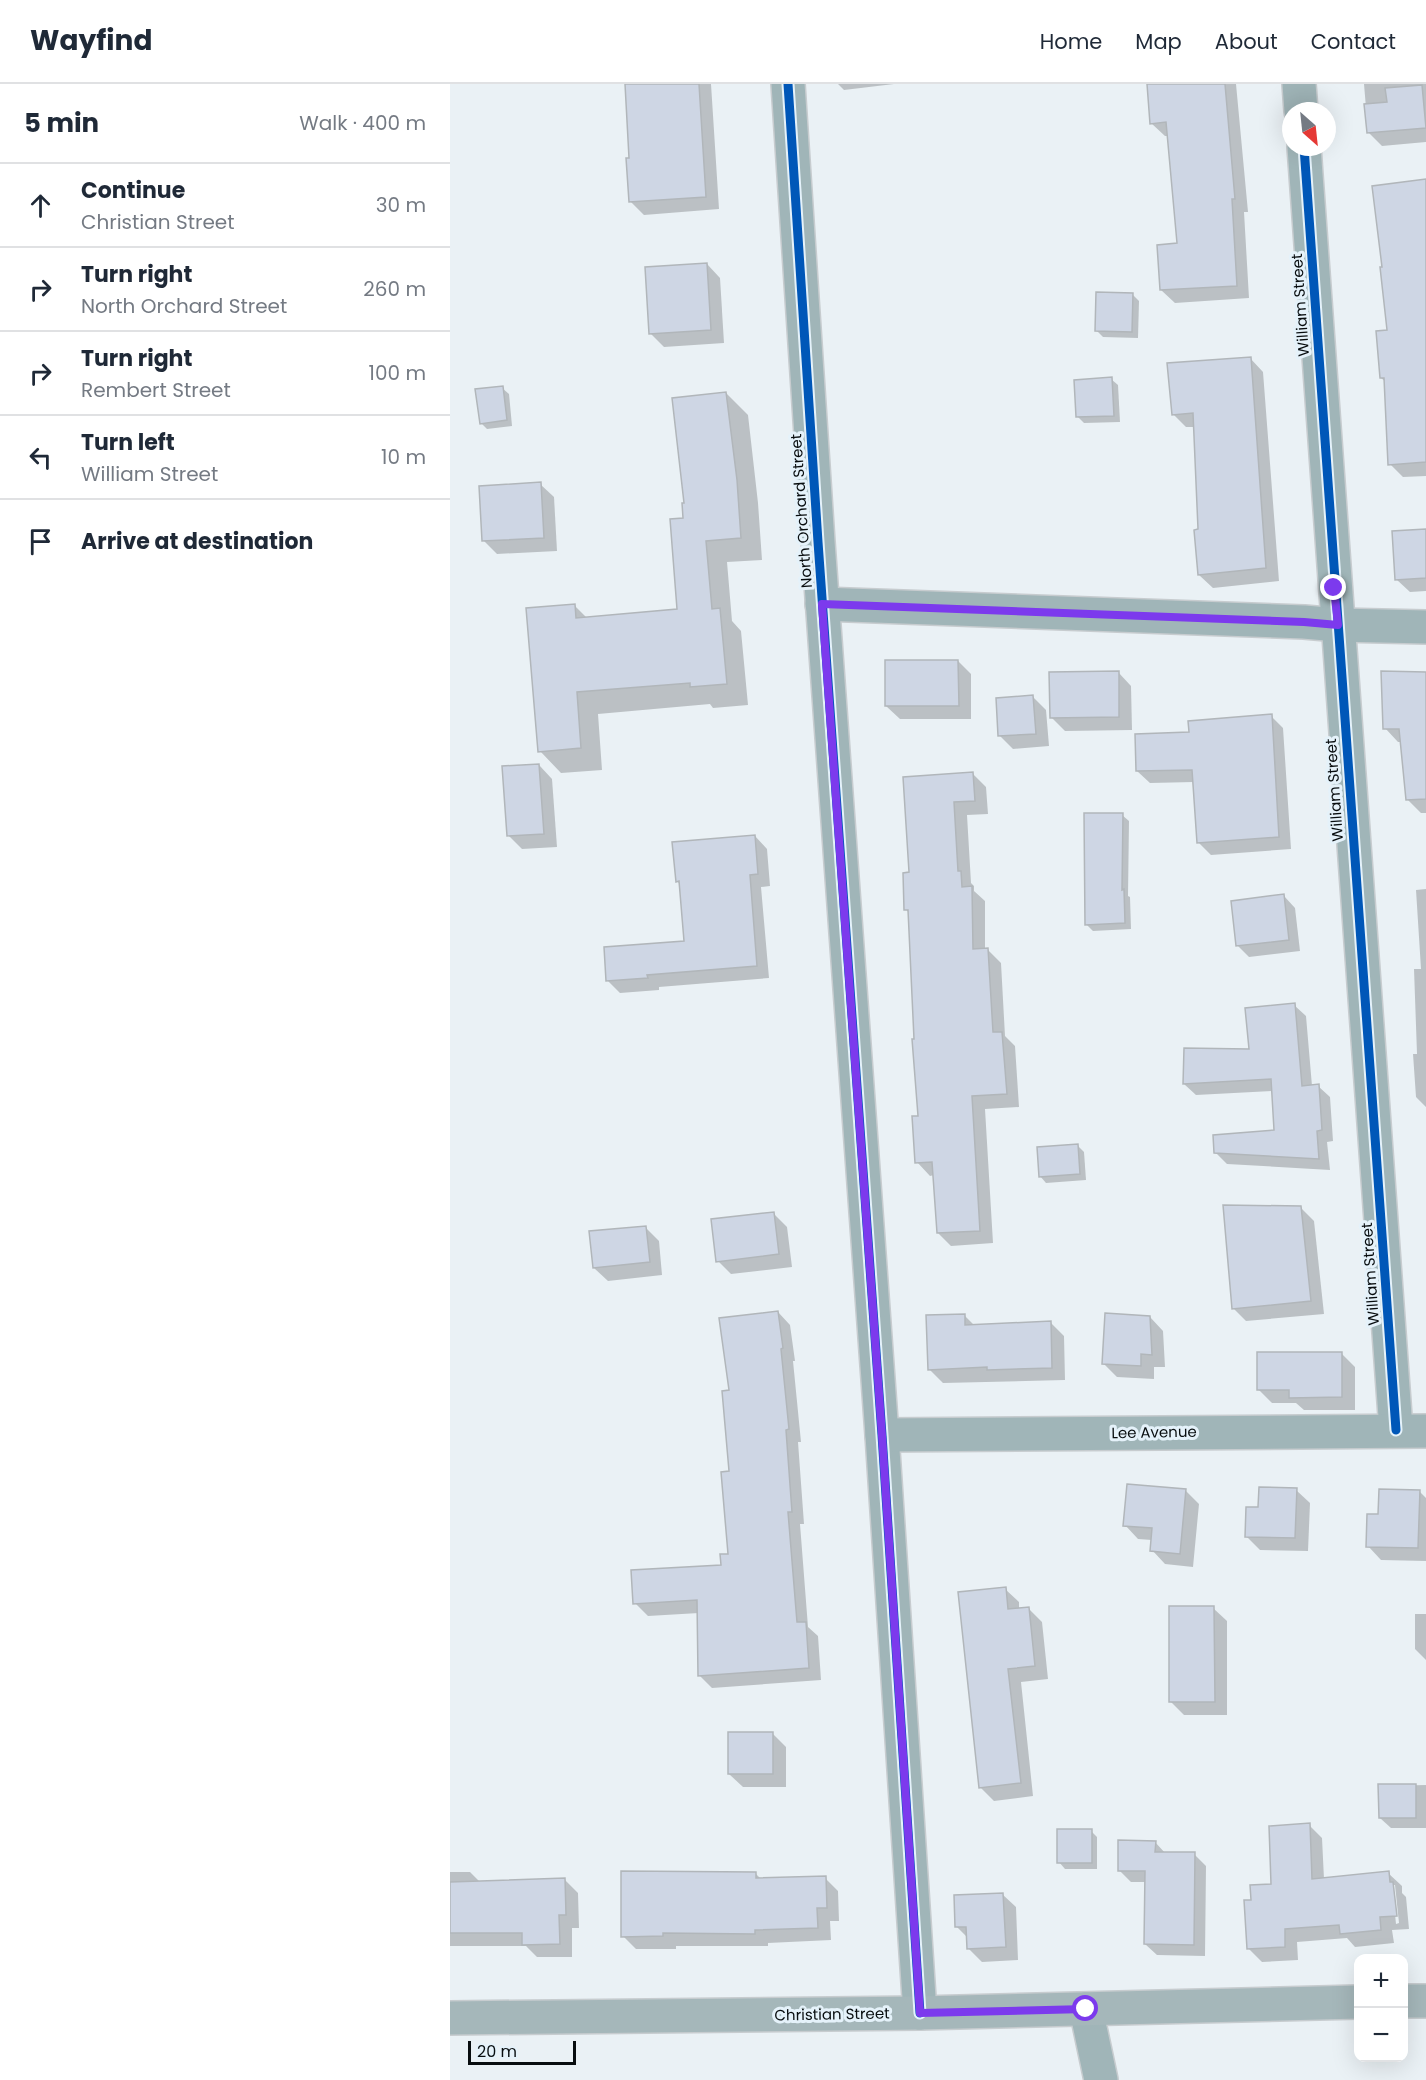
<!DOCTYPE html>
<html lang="en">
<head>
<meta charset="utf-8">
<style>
  :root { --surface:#fff; --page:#f6f6f7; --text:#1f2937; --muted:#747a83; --line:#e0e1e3 }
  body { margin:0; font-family:Poppins,sans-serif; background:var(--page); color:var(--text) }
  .controls { position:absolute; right:18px; bottom:18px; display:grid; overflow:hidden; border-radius:12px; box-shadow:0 6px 24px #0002 }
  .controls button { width:54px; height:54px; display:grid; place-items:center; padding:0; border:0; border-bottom:2px solid var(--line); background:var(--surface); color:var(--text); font:30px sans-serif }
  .compass { position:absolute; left:832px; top:18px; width:54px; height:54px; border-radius:50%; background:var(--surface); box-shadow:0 6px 24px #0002; rotate:153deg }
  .scale { position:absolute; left:18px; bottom:15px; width:108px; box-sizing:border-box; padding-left:6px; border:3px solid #080d0f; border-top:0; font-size:16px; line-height:21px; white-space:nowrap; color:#080d0f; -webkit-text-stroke:4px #e5f2fa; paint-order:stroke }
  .stop { position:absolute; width:18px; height:18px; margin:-14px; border:4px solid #7c3aed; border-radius:50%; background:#fff }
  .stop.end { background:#7c3aed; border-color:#fff; box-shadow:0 2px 6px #0008 }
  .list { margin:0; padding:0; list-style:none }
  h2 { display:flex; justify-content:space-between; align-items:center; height:78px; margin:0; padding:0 24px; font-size:26px }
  h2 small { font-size:20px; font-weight:400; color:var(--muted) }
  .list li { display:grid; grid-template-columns:39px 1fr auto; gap:18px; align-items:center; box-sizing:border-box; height:84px; padding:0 24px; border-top:2px solid var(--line) }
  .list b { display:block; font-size:22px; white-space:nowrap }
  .list p { margin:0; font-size:20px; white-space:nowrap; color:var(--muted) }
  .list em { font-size:20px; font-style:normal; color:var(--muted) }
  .icon { flex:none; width:33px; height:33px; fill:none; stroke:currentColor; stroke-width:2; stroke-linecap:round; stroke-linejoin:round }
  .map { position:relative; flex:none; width:976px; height:1996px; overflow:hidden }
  header { display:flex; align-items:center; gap:36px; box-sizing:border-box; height:84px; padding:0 30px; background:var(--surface); border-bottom:2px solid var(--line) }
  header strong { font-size:28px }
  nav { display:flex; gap:33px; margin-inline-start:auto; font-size:21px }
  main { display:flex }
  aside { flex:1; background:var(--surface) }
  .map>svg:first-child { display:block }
  .shadow { fill:#0003; fill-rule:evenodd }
  .building { fill:#ced6e4; stroke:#b1b6ba; stroke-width:1.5 }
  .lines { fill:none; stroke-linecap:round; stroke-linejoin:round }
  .minor-casing { stroke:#c7cccf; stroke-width:36 }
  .major-casing { stroke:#c7cccf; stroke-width:36 }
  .minor { stroke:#a0b5b8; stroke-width:33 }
  .major { stroke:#a5b7ba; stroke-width:33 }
  .cycleway-casing { stroke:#e5f2fa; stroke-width:13 }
  .cycleway { stroke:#0057b8; stroke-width:9 }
  .route { stroke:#7c3aed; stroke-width:8 }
  .labels { text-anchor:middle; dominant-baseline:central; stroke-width:6; stroke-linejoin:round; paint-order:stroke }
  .street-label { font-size:15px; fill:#080d0f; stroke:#e5f2fa }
</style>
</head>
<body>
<header>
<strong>Wayfind</strong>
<nav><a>Home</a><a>Map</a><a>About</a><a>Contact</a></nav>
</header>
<main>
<aside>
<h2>5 min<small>Walk · 400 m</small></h2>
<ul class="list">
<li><svg class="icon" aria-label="ahead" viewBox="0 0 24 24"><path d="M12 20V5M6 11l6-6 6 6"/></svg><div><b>Continue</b><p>Christian Street</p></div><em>30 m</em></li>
<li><svg class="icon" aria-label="right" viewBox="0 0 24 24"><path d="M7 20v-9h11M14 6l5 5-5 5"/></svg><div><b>Turn right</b><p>North Orchard Street</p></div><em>260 m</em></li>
<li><svg class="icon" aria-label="right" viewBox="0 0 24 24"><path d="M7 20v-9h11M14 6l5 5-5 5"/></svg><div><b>Turn right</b><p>Rembert Street</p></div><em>100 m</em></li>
<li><svg class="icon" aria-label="left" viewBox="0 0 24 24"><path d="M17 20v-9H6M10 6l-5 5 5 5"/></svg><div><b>Turn left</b><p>William Street</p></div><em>10 m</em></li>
<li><svg class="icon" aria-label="arrive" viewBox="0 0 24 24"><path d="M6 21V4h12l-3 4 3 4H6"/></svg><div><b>Arrive at destination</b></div></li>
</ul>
</aside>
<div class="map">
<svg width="976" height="1996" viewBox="0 0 976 1996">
  <rect width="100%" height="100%" fill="#eaf1f5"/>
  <!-- shadow -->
  <g class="shadow">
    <path d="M 176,0 L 261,0 L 269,125 L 194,131 L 180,117 L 181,76 Z"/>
    <path d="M 388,0 L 444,0 L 394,6 Z"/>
    <path d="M 698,0 L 786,0 L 798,128 L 794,128 L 799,214 L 725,219 L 711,206 L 729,161 L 719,52 L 715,52 L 701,39 Z"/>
    <path d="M 914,0 L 976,0 L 976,58 L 932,62 L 918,48 Z"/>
    <path d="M 976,97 L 976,392 L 953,393 L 940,380 L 936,298 L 931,294 L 938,247 Z"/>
    <path d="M 257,180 L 270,194 L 274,259 L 214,263 L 201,250 Z"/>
    <path d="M 683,211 L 689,217 L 688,254 L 653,253 L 646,246 Z"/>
    <path d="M 800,274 L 813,288 L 829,497 L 763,504 L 749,491 L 750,447 L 745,343 L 736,343 L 723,330 Z"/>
    <path d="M 661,295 L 668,301 L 670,338 L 634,339 L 628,333 Z"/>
    <path d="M 52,304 L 59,310 L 62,342 L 37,345 L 31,339 Z"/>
    <path d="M 276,309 L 298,331 L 308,419 L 312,476 L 277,478 L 282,537 L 291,547 L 298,621 L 263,624 L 260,620 L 148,630 L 152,686 L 111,689 L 90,667 L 124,521 L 137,534 L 229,527 L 236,420 Z"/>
    <path d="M 90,400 L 104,413 L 107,467 L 47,470 L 33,456 Z"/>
    <path d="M 976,446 L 976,507 L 960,508 L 946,495 Z"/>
    <path d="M 508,577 L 521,590 L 521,635 L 450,635 L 436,622 Z"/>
    <path d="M 668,588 L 681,602 L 682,646 L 615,647 L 601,633 Z"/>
    <path d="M 976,589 L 976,729 L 971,729 L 958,716 L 951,658 L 948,658 L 935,644 Z"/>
    <path d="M 582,612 L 596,626 L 599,662 L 563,665 L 549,651 Z"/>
    <path d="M 821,632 L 833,644 L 841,765 L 761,771 L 749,759 L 744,698 L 700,699 L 687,687 L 740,649 Z"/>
    <path d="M 89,681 L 102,695 L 107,763 L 72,765 L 59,752 Z"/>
    <path d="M 523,690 L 536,703 L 538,730 L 517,731 L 521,799 L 524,802 L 524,807 L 535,817 L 535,866 L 538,866 L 551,879 L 555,952 L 565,962 L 569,1023 L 535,1025 L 543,1159 L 501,1162 L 488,1149 L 484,1091 L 480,1092 L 467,1078 L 470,1033 L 459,829 L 456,825 L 460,790 L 454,694 Z"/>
    <path d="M 672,731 L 679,737 L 678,812 L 680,813 L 681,845 L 643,847 L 636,840 Z"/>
    <path d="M 305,752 L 317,765 L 320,802 L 311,803 L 319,894 L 209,903 L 209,906 L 170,909 L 158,897 L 235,859 L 231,801 L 227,797 Z"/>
    <path d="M 976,805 L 976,1023 L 966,1013 L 963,970 L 967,970 L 964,885 L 971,885 L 966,806 Z"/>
    <path d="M 834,812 L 845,824 L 850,867 L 799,873 L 787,861 Z"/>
    <path d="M 844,921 L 856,932 L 862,1002 L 868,1002 L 880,1013 L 883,1057 L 877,1058 L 880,1086 L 777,1080 L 765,1068 L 826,1048 L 823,1007 L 746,1011 L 734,1000 L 800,967 Z"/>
    <path d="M 628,1062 L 634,1068 L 636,1096 L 596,1099 L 590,1092 Z"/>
    <path d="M 851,1124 L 864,1137 L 874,1230 L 796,1237 L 783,1224 Z"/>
    <path d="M 324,1130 L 337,1143 L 342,1183 L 281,1190 L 268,1177 Z"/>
    <path d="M 195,1143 L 209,1157 L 212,1191 L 158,1197 L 144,1184 Z"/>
    <path d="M 328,1228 L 340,1241 L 345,1277 L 343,1277 L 351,1358 L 348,1358 L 354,1440 L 350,1440 L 358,1543 L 368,1552 L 371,1596 L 262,1604 L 249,1591 L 249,1529 L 198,1532 L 185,1519 L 273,1482 L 280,1471 L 281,1307 Z"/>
    <path d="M 514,1231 L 525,1242 L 601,1239 L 614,1252 L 615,1296 L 493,1299 L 479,1285 Z"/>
    <path d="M 700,1233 L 713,1247 L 715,1283 L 704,1283 L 704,1295 L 667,1293 L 654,1280 Z"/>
    <path d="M 892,1270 L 905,1283 L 905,1326 L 854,1326 L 846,1319 L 822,1319 L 808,1305 Z"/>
    <path d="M 846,1406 L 860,1419 L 858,1467 L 810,1466 L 796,1452 L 810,1425 Z"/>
    <path d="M 736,1407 L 749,1420 L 743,1483 L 715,1480 L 702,1466 L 702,1456 L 688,1455 L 675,1441 Z"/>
    <path d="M 969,1407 L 976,1414 L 976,1477 L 931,1476 L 918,1462 L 930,1432 Z"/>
    <path d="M 555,1505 L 569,1518 L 569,1526 L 579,1525 L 592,1538 L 598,1595 L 571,1598 L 583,1712 L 544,1717 L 530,1703 Z"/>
    <path d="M 763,1524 L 777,1537 L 777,1631 L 734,1631 L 721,1618 Z"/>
    <path d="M 965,1530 L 976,1530 L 976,1576 L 965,1565 Z"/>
    <path d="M 322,1649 L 336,1663 L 336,1703 L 293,1703 L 279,1690 Z"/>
    <path d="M 976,1701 L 976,1744 L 941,1744 L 930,1734 L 930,1702 Z"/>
    <path d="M 859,1741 L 872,1754 L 874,1795 L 938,1789 L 952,1802 L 952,1809 L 956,1813 L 959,1845 L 942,1846 L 944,1859 L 905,1863 L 897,1854 L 847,1858 L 848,1876 L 812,1878 L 798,1864 L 802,1817 L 823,1801 ZM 942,1801 L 945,1801 L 949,1839 L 946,1840 Z"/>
    <path d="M 641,1747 L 647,1753 L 647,1785 L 615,1785 L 609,1778 Z"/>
    <path d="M 705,1758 L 716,1770 L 744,1770 L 756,1782 L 755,1872 L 707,1871 L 695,1860 L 696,1798 L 681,1798 L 669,1786 Z"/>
    <path d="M 0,1788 L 20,1788 L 31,1799 L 115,1796 L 128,1809 L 129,1844 L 122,1844 L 122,1873 L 87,1873 L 76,1862 L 0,1862 Z"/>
    <path d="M 306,1790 L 311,1795 L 375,1794 L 388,1807 L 389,1837 L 380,1837 L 381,1856 L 318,1859 L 318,1862 L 226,1862 L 226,1865 L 186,1865 L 173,1852 Z"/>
    <path d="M 552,1810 L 566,1823 L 568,1876 L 532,1878 L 518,1864 L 518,1854 L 507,1843 Z"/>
  </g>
  <!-- building -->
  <g class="building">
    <path d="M 175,0 L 249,0 L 256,113 L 179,118 L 176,74 L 179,74 Z"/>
    <path d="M 697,0 L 775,0 L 785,115 L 782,115 L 787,202 L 710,206 L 707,161 L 727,159 L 716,38 L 700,40 Z"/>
    <path d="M 972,1 L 976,44 L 917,49 L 914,20 L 937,18 L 935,4 Z"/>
    <path d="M 976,95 L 976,378 L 938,381 L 934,294 L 930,294 L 926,247 L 937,246 L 930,183 L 932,183 L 922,102 Z"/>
    <path d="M 257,179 L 261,246 L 199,250 L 195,183 Z"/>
    <path d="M 646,208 L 683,209 L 682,248 L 645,247 Z"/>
    <path d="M 801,273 L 816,484 L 748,491 L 744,446 L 748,445 L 743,329 L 722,331 L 717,279 Z"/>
    <path d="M 662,293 L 664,332 L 626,333 L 624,296 Z"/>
    <path d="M 53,302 L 57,336 L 30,340 L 25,305 Z"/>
    <path d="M 276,308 L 287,396 L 291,454 L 256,457 L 262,525 L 270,524 L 277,600 L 240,603 L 240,599 L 127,608 L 131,664 L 88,668 L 76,524 L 125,520 L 126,534 L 227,525 L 220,435 L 233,434 L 232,419 L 234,419 L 222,314 Z"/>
    <path d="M 91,398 L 94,454 L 32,457 L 29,402 Z"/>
    <path d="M 976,445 L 976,494 L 945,496 L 942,447 Z"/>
    <path d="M 435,576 L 508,576 L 509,622 L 435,622 Z"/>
    <path d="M 669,587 L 669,633 L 600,634 L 599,588 Z"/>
    <path d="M 931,587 L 976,588 L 976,715 L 956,716 L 949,645 L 933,645 Z"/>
    <path d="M 583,611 L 586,650 L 548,652 L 546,614 Z"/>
    <path d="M 822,630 L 829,753 L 747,759 L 742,686 L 686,687 L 685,650 L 739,648 L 738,637 Z"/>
    <path d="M 89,680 L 94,750 L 57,752 L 52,682 Z"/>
    <path d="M 523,688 L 525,717 L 504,718 L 508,787 L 511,787 L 512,803 L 522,802 L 523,865 L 538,864 L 543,948 L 552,948 L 557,1010 L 522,1012 L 530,1147 L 487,1149 L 482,1078 L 465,1079 L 462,1032 L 468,1032 L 462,955 L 464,955 L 458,826 L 454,826 L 453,789 L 459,788 L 453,693 Z"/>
    <path d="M 634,729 L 673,729 L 672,806 L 674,805 L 675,839 L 635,841 Z"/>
    <path d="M 305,751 L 308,790 L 300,791 L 307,882 L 197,891 L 198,894 L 156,897 L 154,863 L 234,857 L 229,797 L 226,798 L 222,758 Z"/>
    <path d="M 834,810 L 839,856 L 786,862 L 781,817 Z"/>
    <path d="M 845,919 L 852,1002 L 869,1000 L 872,1046 L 867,1047 L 869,1075 L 764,1069 L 763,1051 L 824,1046 L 821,995 L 733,1000 L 734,964 L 799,965 L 795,924 Z"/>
    <path d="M 628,1060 L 630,1090 L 589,1093 L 587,1063 Z"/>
    <path d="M 773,1121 L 851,1122 L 861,1217 L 782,1225 Z"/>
    <path d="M 324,1128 L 329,1170 L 266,1178 L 261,1135 Z"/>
    <path d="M 196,1142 L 200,1178 L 143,1184 L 139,1147 Z"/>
    <path d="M 328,1227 L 333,1264 L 331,1265 L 339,1345 L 336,1346 L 342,1428 L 338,1428 L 347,1538 L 356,1538 L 359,1584 L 248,1592 L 247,1516 L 183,1520 L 181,1486 L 271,1481 L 270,1470 L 278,1470 L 271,1388 L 279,1387 L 272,1307 L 279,1306 L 269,1234 Z"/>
    <path d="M 655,1229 L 700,1232 L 702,1271 L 691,1270 L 691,1282 L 652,1280 Z"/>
    <path d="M 515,1230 L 515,1241 L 601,1237 L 602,1284 L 537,1286 L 537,1283 L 478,1286 L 476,1231 Z"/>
    <path d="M 807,1268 L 892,1268 L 892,1313 L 839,1314 L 839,1306 L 807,1306 Z"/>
    <path d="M 677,1400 L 736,1405 L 730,1470 L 700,1467 L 702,1444 L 673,1442 Z"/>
    <path d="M 809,1403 L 847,1404 L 845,1454 L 795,1453 L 796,1423 L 808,1423 Z"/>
    <path d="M 929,1405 L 970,1406 L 968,1464 L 916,1463 L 917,1430 L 928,1430 Z"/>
    <path d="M 556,1503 L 558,1525 L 579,1523 L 585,1582 L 558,1585 L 571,1699 L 529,1704 L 508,1508 Z"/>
    <path d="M 719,1522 L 764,1522 L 765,1618 L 719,1618 Z"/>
    <rect x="278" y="1648" width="45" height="42"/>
    <path d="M 928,1700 L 966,1700 L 966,1734 L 929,1734 Z"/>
    <path d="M 860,1739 L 862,1795 L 939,1787 L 940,1798 L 943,1798 L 947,1832 L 930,1833 L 931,1846 L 890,1850 L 889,1841 L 835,1845 L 835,1863 L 797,1865 L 794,1816 L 801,1816 L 800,1801 L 821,1800 L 819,1742 Z"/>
    <rect x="607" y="1745" width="35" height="34"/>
    <path d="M 668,1756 L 706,1757 L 705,1768 L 745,1768 L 744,1861 L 694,1860 L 695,1787 L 668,1787 Z"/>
    <path d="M 171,1787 L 306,1788 L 306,1794 L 376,1792 L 377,1824 L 367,1824 L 368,1844 L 305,1846 L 305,1850 L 213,1849 L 213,1852 L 171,1853 Z"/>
    <path d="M 115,1794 L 116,1831 L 109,1831 L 110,1860 L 72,1861 L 72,1849 L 0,1849 L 0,1798 Z"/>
    <path d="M 553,1809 L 556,1863 L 517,1865 L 516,1843 L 505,1843 L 504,1811 Z"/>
  </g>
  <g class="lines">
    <defs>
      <g id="minor">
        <path d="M 338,0 L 368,458 L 432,1351 L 470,1929"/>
        <path d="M 849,0 L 851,27"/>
        <path d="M 854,63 L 946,1346"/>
        <path d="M 372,520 L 854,538 L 888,541 L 976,543"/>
        <path d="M 432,1351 L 976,1347"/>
        <path d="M 636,1925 L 651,1996"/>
      </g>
      <g id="major">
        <path d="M 954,1917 L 976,1917"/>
        <path d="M 0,1934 L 470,1929 L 908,1918"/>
      </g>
    </defs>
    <!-- minor casing -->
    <use href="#minor" class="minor-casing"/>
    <!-- major casing -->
    <use href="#major" class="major-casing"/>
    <!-- minor -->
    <use href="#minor" class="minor"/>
    <!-- major -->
    <use href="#major" class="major"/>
    <defs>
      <g id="cycleway">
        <path d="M 338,0 L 368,458 L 432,1351 L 470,1929"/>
        <path d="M 854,63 L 946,1346"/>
      </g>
    </defs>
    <!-- cycleway casing -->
    <use href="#cycleway" class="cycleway-casing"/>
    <!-- cycleway -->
    <use href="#cycleway" class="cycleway"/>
  </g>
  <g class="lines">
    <!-- route -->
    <path class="route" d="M 636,1925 L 470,1929 L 432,1351 L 372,520 L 854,538 L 888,541 L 884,504"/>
  </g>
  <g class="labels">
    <!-- street labels -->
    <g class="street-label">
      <text transform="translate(850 221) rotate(-94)">William Street</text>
      <text transform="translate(351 427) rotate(-94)">North Orchard Street</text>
      <text transform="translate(884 706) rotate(-94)">William Street</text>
      <text transform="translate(920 1190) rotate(-94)">William Street</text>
      <text transform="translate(704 1348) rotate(-1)">Lee Avenue</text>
      <text transform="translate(382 1930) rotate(-1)">Christian Street</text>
    </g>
  </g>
</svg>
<div class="controls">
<button>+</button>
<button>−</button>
</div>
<svg class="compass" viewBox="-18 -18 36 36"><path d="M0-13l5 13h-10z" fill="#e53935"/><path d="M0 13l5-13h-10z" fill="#747a83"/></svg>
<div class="scale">20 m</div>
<div class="stop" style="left:636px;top:1925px"></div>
<div class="stop end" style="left:884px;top:504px"></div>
</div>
</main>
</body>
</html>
